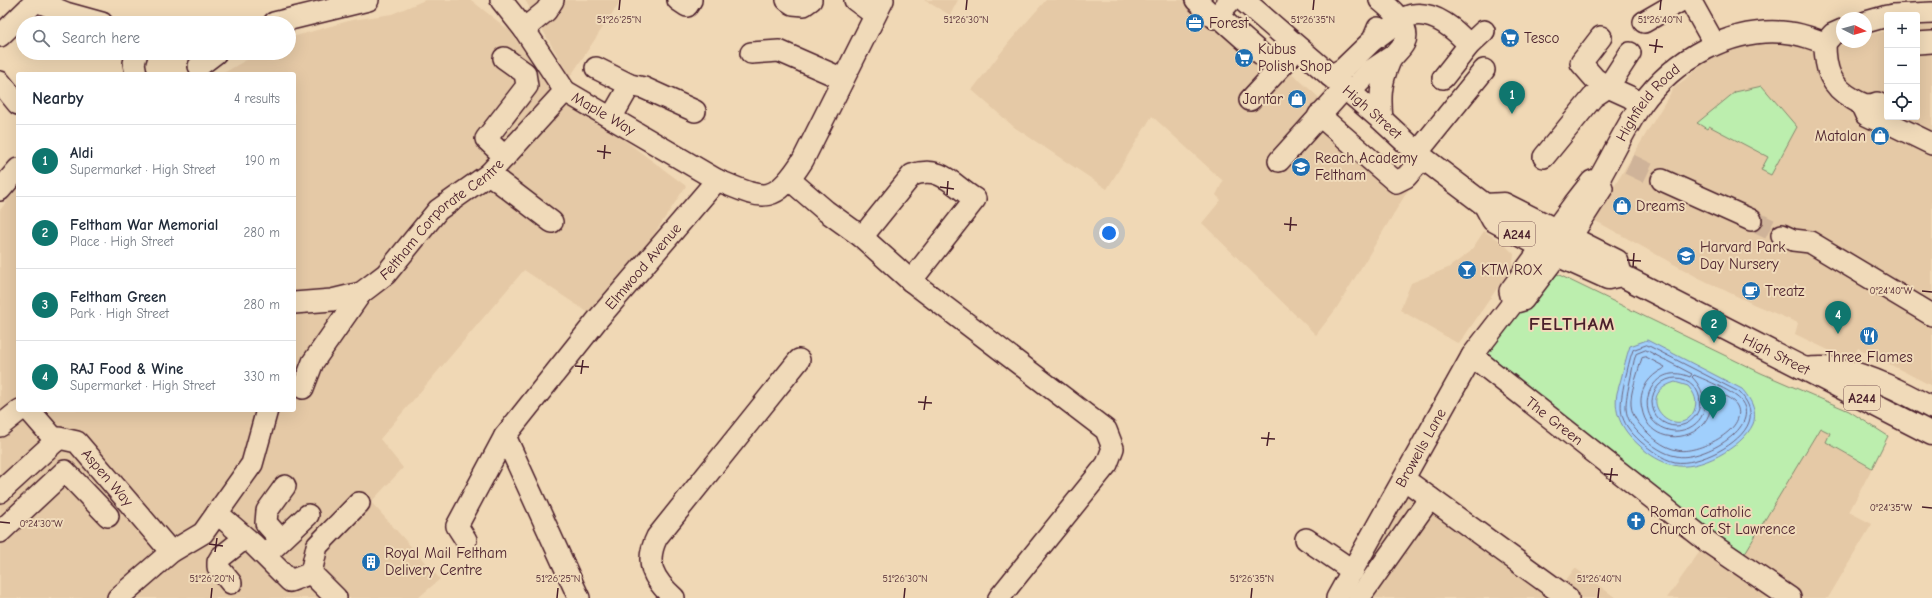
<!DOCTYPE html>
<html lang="en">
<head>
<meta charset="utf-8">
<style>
  :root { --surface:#fff; --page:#f2f2f3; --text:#1f2937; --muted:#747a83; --line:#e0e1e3; --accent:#0f766e }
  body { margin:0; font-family:"Comic Neue",sans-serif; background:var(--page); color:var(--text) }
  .controls { position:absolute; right:12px; top:12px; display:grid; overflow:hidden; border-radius:4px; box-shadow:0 4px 16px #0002 }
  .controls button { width:36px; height:36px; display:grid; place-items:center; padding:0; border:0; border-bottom:1px solid var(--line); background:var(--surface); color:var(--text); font:20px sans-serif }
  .compass { position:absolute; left:1836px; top:12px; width:36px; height:36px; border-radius:50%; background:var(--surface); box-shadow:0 4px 16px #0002; rotate:96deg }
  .you { position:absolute; left:1109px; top:233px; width:14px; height:14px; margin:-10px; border:3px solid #fff; border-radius:50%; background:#1a73e8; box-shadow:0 0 0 6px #1a73e833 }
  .badge { display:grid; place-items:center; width:26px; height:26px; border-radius:50%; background:var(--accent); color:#fff; font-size:13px; font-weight:700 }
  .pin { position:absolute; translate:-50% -33px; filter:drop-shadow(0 1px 2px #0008) }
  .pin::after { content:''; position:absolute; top:21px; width:14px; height:12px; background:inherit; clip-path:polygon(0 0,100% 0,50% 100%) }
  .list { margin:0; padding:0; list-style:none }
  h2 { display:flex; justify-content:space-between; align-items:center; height:52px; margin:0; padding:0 16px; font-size:17px }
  h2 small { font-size:13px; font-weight:400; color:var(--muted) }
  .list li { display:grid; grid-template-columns:26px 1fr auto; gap:12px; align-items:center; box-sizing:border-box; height:72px; padding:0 16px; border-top:1px solid var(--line) }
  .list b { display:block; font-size:15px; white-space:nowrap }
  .list p { margin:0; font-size:13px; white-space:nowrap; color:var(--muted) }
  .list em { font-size:13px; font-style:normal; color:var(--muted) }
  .icon { flex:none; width:22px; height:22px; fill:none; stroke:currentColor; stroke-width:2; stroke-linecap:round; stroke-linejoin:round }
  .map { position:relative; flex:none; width:1932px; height:598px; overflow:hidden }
  .search { position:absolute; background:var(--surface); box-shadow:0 4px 16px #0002; left:16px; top:16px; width:280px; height:44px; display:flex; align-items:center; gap:10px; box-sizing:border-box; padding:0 14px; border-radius:22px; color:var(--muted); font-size:15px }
  .panel { position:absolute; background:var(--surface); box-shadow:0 4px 16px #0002; left:16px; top:72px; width:280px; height:340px; border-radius:4px }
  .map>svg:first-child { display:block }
  .built { fill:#e5c9a6 }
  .green { fill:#bceeae; stroke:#83866c }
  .water { fill:#a0cffc; stroke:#7e89a8; fill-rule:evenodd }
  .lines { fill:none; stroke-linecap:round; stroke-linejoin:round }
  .shore { stroke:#6c657f; stroke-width:1 }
  .minor-tunnel { stroke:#cfb399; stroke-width:21; stroke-dasharray:21 10; stroke-linecap:butt }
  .minor-casing { stroke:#4a1f2b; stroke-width:24 }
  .major-casing { stroke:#4a1f2b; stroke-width:25 }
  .minor { stroke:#f0dab9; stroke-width:21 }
  .major { stroke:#f0dab9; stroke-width:22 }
  .ticks { fill:none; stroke:#4a1f2b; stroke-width:1.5 }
  .labels { text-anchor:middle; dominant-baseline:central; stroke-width:4; stroke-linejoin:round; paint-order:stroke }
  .shield { fill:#f0dab9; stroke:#7c5756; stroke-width:1 }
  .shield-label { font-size:14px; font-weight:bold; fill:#4a1f2b }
  .poi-label { font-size:15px; fill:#4a1f2b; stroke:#f0dab9; text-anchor:start }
  .street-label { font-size:15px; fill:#4a1f2b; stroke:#f0dab9 }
  .district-label { font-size:19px; font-weight:bold; letter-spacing:1px; fill:#4a1f2b; stroke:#f0dab9 }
  .ticks-label { font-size:10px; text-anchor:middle; fill:#4a1f2b; stroke:#f0dab9; stroke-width:4; stroke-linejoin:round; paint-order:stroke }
</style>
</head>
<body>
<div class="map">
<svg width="1932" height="598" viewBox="0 0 1932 598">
  <rect width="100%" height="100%" fill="#f0d8b5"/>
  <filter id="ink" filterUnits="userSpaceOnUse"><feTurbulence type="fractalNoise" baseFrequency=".025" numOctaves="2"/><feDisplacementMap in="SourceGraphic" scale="8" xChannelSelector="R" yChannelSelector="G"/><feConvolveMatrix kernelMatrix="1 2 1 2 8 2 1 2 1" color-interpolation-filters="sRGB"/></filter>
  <g filter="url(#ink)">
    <!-- built -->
    <g class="built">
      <path d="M 425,0 L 471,0 L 510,31 L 548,85 L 556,93 L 608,128 L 686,186 L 598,319 L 524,270 L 380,439 L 403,468 L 371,502 L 440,579 L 418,598 L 0,598 L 0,210 L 18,187 L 18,410 L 294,410 L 294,74 L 222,74 L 258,53 L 289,53 L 289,38 L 352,20 L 392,14 Z"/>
      <path d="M 525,0 L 621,0 L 570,77 Z"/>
      <path d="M 924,0 L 958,0 L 950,15 Z"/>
      <path d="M 1046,0 L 1210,0 L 1413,182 L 1336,309 L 1316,335 L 1202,223 L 1221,200 L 1216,195 L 1223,181 L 1152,116 L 1107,189 L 1014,127 L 972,90 L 1010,41 Z"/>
      <path d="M 1932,25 L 1932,386 L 1858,348 L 1851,361 L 1795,334 L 1798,323 L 1753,304 L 1697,277 L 1594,220 L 1673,89 L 1711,58 L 1743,45 L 1777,41 L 1796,46 L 1816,47 L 1850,45 L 1855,42 L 1866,42 L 1866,35 L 1887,31 L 1887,117 L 1917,117 L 1917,27 Z"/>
      <path d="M 1484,231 L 1502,242 L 1514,254 L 1513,265 L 1459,344 L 1400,310 L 1411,283 L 1448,268 L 1470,252 Z"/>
      <path d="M 1820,427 L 1831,433 L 1827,442 L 1872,468 L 1849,512 L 1872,524 L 1828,598 L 1667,598 L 1703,547 L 1715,535 L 1745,552 Z"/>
      <path d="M 1418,478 L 1563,584 L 1575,568 L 1616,598 L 1350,598 Z"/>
    </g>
    <!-- green -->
    <g class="green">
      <path d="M 1762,86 L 1797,127 L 1771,175 L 1761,170 L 1768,157 L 1709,126 L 1707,129 L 1697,123 L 1735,92 Z"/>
      <path d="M 1551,271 L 1761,373 L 1849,411 L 1888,436 L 1872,468 L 1826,442 L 1830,433 L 1820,428 L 1745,553 L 1715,535 L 1483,357 Z"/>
    </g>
    <!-- water -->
    <path class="water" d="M 1647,340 L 1742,389 C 1750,398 1758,411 1753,424 C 1743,447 1698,472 1673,465 C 1661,462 1649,455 1640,446 C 1624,432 1613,415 1617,393 C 1618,388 1620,384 1621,379 C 1624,368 1626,357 1630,346 ZM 1675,382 L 1688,386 C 1695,394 1698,401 1694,411 C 1678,444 1629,396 1675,382 Z"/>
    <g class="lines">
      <!-- shore -->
      <g class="shore">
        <path d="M 1647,345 L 1739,392 C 1747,400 1753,411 1749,422 C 1742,444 1697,466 1675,462 C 1662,459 1651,450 1641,442 C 1617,420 1619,409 1625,379 C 1628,369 1629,360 1633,350 Z"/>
        <path d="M 1646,350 L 1692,374 L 1690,377 C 1648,359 1630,420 1668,430 C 1676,432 1681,431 1689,428 C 1711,417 1707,392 1692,377 L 1694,375 C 1706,380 1735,392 1742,402 C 1761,430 1698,462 1676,456 C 1664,454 1653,446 1644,438 C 1622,418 1624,408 1630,381 C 1632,372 1633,363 1636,354 Z"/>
        <path d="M 1646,357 L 1665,367 C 1663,370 1661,370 1658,372 C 1652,376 1647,381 1644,388 C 1641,394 1640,402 1642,409 C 1650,455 1721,440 1710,392 L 1711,390 C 1719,393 1734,399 1737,406 C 1749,430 1695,455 1677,450 C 1666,448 1656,441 1648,433 C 1640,426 1632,417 1631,405 C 1630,392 1637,377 1640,364 L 1642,358 Z"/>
        <circle cx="1676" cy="402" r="24"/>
      </g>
      <!-- minor-tunnel -->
      <g class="minor-tunnel">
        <path d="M 1629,164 L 1662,180"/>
        <path d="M 1751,220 L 1782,235"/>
      </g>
      <defs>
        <g id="minor">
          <path d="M 34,0 L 66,13 L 102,23"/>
          <path id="s1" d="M 501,0 L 524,29 L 565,91 L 717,180"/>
          <path d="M 678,0 L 687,6 L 691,0"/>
          <path d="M 787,0 L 793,4 L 804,5 L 811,0"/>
          <path d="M 855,0 L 875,15"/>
          <path d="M 1196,0 L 1215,18 L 1231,0"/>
          <path d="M 1380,0 C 1391,9 1412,27 1404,43 C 1400,51 1392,55 1389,63 C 1380,84 1380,98 1382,120"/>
          <path d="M 1690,0 L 1714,43"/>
          <path d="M 1217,15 L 1278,69"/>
          <path d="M 1893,15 L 1932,13"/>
          <path d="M 1644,22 L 1682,0"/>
          <path d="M 1866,22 L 1887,16"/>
          <path d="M 274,23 L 368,0"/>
          <path d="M 524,29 L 546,11 L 553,0"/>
          <path d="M 0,36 L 36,1"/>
          <path d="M 1373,40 C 1383,34 1402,16 1413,15 C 1434,11 1456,30 1469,45"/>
          <path d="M 1825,43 C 1825,69 1830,86 1853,99 C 1861,104 1868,107 1877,103 L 1887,108"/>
          <path d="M 1825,43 L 1833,34 L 1842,30"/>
          <path d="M 1917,43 L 1932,42"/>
          <path d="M 751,53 L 779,51 L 843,79"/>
          <path d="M 1630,53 L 1608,87 L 1630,97 L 1641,105"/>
          <path d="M 504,58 L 525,73 L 527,86 L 486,139 L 505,157"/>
          <path d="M 199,66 L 216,53"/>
          <path d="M 596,68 L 630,85 L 644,88 L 695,111"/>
          <path d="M 136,74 L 134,63 L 137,53"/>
          <path d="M 1330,76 L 1343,69 L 1373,40 L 1378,28"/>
          <path d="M 1443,78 L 1469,45 L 1484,31"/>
          <path d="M 0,82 L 18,104"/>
          <path d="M 1350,92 L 1370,71 L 1391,57"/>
          <path d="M 1250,100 L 1298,48"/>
          <path d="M 1861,104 L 1866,115 L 1885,124 L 1891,124 L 1932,144"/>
          <path d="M 1319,115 L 1396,182 L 1406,177 L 1423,158"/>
          <path d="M 611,118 L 630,85"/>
          <path d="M 1417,153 L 1484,70"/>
          <path d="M 1544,157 L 1593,97 L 1608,87 L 1595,79 L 1581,63 L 1601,37"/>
          <path d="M 1279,161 L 1345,88"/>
          <path d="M 489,174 L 552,222"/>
          <path d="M 790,180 L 826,211 L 862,237 L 911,281 L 1106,430 L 1113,448 L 1107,464 L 999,598"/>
          <path d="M 1662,180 L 1751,220"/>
          <path d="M 0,190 L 18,169"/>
          <path d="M 1782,235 L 1793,240 L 1810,242 L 1932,315"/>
          <path d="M 862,237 L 912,175 C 942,165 952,185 975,199 L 911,281"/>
          <path id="s2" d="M 294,303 L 332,300 L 361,293 L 369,287 L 386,274 L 438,210 L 489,174 L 565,91"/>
          <path id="s3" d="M 1513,303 L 1510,291 L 1574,204 L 1592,181 L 1599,179 C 1613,155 1625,128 1641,105 C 1674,59 1732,25 1790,33 C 1802,34 1813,39 1825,43"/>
          <path id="s4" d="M 1472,356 L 1708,542 L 1790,598"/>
          <path d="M 1802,368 C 1814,368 1828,366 1840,369 C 1872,376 1903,392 1932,408"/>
          <path d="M 303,388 L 313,362 L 361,293"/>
          <path d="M 29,410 L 56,441"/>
          <path d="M 0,426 L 20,410"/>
          <path d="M 1404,479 L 1568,598"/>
          <path id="s5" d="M 0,492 L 59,438 L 77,442 L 171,552"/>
          <path d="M 217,513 L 253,544 L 290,581 L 311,573 L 336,598"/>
          <path d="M 0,532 L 65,471 L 108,516"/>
          <path d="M 1306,539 L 1353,571"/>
          <path d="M 281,540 L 266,523 L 267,511 L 285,486"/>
          <path d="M 466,540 L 457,526 L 505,436"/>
          <path d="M 271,550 L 308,515"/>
          <path d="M 311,573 L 317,546 L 359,503"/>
          <path d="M 231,583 L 218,567 L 218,562 L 221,557 L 245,538"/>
          <path d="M 118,598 L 171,552 L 203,533 L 252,464 L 267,410"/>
          <path id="s6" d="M 579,598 L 505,436 L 598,319 L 717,180 C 763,199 773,207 803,160 L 883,0"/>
          <path d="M 674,598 C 653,579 644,563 657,537 L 799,360"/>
          <path id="s7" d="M 1337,598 L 1472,356 L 1513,303 L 1523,300 L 1570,238 L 1602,188 L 1599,179"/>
          <path d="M 1359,598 L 1430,498"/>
        </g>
        <g id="major">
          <path id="s8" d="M 1243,0 L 1382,120 L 1423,158 L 1485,205 L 1493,220 L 1557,255 L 1608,278 L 1621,275 L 1932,434"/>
          <path d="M 1485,205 L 1504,204 L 1617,261 L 1621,275"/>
        </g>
      </defs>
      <!-- minor casing -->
      <use href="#minor" class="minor-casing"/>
      <!-- major casing -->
      <use href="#major" class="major-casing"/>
      <!-- minor -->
      <use href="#minor" class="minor"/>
      <!-- major -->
      <use href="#major" class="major"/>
    </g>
  </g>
  <!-- ticks -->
  <path class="ticks" d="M 619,10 L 620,0M 966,10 L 967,0M 1313,10 L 1314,0M 1660,10 L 1661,0M 1649,45 L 1663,47M 1655,53 L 1657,39M 597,151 L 611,153M 604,159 L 605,145M 940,187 L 954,189M 947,195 L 948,181M 1284,224 L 1297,225M 1290,231 L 1291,217M 1627,260 L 1641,261M 1633,267 L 1634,253M 1922,291 L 1932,292M 575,366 L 589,367M 581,374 L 583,360M 918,402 L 932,403M 924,410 L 926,396M 1261,438 L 1275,439M 1267,446 L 1269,432M 1604,474 L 1618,475M 1610,482 L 1612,468M 1922,507 L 1932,508M 0,522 L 10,523M 209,544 L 223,546M 215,552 L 217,538M 211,598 L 212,588M 557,598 L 558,588M 904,598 L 905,588M 1251,598 L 1252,588M 1598,598 L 1599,588"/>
  <!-- icons -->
  <defs>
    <symbol id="office-disc" viewBox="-11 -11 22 22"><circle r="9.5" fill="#1f6fb2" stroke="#f0dab9"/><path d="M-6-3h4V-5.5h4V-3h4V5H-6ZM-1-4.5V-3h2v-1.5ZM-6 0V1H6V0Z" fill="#fff"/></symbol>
    <symbol id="supermarket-disc" viewBox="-11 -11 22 22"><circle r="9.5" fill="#1f6fb2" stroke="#f0dab9"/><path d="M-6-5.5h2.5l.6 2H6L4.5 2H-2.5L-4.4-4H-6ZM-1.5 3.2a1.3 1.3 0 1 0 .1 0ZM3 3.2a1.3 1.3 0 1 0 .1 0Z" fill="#fff"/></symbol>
    <symbol id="shop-disc" viewBox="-11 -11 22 22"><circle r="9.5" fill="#1f6fb2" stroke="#f0dab9"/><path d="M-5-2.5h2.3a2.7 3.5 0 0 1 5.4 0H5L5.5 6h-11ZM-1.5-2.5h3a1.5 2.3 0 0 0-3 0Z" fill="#fff"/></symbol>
    <symbol id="school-disc" viewBox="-11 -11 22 22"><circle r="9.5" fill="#1f6fb2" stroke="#f0dab9"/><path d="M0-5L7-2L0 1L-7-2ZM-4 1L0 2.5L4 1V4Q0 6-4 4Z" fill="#fff"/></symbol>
    <symbol id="bar-disc" viewBox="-11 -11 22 22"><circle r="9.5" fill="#1f6fb2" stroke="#f0dab9"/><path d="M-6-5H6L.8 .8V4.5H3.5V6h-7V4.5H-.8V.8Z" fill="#fff"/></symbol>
    <symbol id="cafe-disc" viewBox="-11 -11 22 22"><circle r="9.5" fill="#1f6fb2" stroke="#f0dab9"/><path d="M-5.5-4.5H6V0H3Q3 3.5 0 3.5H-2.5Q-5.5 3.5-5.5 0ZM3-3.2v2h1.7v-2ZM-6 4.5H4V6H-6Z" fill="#fff"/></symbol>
    <symbol id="restaurant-disc" viewBox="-11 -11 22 22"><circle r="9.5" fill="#1f6fb2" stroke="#f0dab9"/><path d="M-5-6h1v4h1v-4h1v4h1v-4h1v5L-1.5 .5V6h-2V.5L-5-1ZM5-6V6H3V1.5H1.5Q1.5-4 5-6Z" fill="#fff"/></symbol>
    <symbol id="church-disc" viewBox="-11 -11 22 22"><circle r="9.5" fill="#1f6fb2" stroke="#f0dab9"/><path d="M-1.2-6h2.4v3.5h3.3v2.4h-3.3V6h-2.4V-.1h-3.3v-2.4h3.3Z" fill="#fff"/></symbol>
    <symbol id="building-disc" viewBox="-11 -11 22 22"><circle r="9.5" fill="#1f6fb2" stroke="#f0dab9"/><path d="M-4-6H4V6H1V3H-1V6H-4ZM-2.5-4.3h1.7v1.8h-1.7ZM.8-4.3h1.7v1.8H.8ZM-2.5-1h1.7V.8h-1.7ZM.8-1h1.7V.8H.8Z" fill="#fff"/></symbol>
  </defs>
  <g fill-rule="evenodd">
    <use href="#office-disc" x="1184" y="12" width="22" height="22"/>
    <use href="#supermarket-disc" x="1499" y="27" width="22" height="22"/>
    <use href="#supermarket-disc" x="1233" y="47" width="22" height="22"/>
    <use href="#shop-disc" x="1286" y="88" width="22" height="22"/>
    <use href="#shop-disc" x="1869" y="125" width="22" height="22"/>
    <use href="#school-disc" x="1290" y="156" width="22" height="22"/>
    <use href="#shop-disc" x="1611" y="195" width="22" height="22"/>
    <use href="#school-disc" x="1675" y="245" width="22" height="22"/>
    <use href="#bar-disc" x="1456" y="259" width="22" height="22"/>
    <use href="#cafe-disc" x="1740" y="280" width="22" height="22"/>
    <use href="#restaurant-disc" x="1858" y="325" width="22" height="22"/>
    <use href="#church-disc" x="1625" y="510" width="22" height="22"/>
    <use href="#building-disc" x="360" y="551" width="22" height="22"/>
  </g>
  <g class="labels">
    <!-- shield labels -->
    <g class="shield">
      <rect x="1499" y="222" width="36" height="24" rx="3"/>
      <rect x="1844" y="386" width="36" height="24" rx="3"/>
    </g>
    <g class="shield-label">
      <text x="1517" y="234">A244</text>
      <text x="1862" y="398">A244</text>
    </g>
    <!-- poi labels -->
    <g class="poi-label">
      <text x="1209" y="23">Forest</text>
      <text x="1524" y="38">Tesco</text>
      <text x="1258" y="49">Kubus<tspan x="1258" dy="17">Polish Shop</tspan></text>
      <text x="1283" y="99" text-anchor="end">Jantar</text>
      <text x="1866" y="136" text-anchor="end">Matalan</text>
      <text x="1315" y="158">Reach Academy<tspan x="1315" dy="17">Feltham</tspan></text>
      <text x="1636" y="206">Dreams</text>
      <text x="1700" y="247">Harvard Park<tspan x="1700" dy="17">Day Nursery</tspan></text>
      <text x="1481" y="270">KTM ROX</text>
      <text x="1765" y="291">Treatz</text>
      <text x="1869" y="357" text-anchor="middle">Three Flames</text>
      <text x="1650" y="512">Roman Catholic<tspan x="1650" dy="17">Church of St Lawrence</tspan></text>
      <text x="385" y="553">Royal Mail Feltham<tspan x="385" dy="17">Delivery Centre</tspan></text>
    </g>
    <!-- street labels -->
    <g class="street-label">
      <text stroke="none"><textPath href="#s3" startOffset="248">Highfield Road</textPath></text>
      <text stroke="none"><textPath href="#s8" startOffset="171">High Street</textPath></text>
      <text stroke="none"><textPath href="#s1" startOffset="156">Maple Way</textPath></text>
      <text stroke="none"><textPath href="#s2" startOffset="178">Feltham Corporate Centre</textPath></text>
      <text stroke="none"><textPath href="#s6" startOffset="397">Elmwood Avenue</textPath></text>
      <text stroke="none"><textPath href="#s8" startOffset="651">High Street</textPath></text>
      <text stroke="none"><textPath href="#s4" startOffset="105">The Green</textPath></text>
      <text stroke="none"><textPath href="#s7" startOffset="172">Browells Lane</textPath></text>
      <text stroke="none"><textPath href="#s5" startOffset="145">Aspen Way</textPath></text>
    </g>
    <!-- district labels -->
    <g class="district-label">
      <text x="1572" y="324">FELTHAM</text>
    </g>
  </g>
  <g class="ticks-label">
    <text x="619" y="23">51°26'25"N</text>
    <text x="966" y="23">51°26'30"N</text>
    <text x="1313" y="23">51°26'35"N</text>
    <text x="1660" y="23">51°26'40"N</text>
    <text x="1891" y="294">0°24'40"W</text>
    <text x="1891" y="511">0°24'35"W</text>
    <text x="41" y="527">0°24'30"W</text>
    <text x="212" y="582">51°26'20"N</text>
    <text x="558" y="582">51°26'25"N</text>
    <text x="905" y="582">51°26'30"N</text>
    <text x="1252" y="582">51°26'35"N</text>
    <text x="1599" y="582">51°26'40"N</text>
  </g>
</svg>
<div class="controls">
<button>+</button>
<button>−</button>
<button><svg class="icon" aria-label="locate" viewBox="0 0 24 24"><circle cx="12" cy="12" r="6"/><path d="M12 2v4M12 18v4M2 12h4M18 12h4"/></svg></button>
</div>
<svg class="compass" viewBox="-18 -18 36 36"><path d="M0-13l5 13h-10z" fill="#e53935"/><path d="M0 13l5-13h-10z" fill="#747a83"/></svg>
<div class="you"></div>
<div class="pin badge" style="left:1512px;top:114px">1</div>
<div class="pin badge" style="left:1714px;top:343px">2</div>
<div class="pin badge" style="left:1713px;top:419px">3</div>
<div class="pin badge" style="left:1838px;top:334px">4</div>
<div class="search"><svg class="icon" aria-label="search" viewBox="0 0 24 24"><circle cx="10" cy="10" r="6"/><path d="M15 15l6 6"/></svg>Search here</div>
<section class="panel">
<h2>Nearby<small>4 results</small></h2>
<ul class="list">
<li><span class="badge">1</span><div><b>Aldi</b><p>Supermarket · High Street</p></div><em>190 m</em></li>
<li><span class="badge">2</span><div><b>Feltham War Memorial</b><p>Place · High Street</p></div><em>280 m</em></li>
<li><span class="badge">3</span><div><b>Feltham Green</b><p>Park · High Street</p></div><em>280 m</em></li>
<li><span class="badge">4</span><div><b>RAJ Food &amp; Wine</b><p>Supermarket · High Street</p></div><em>330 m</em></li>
</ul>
</section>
</div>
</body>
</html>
